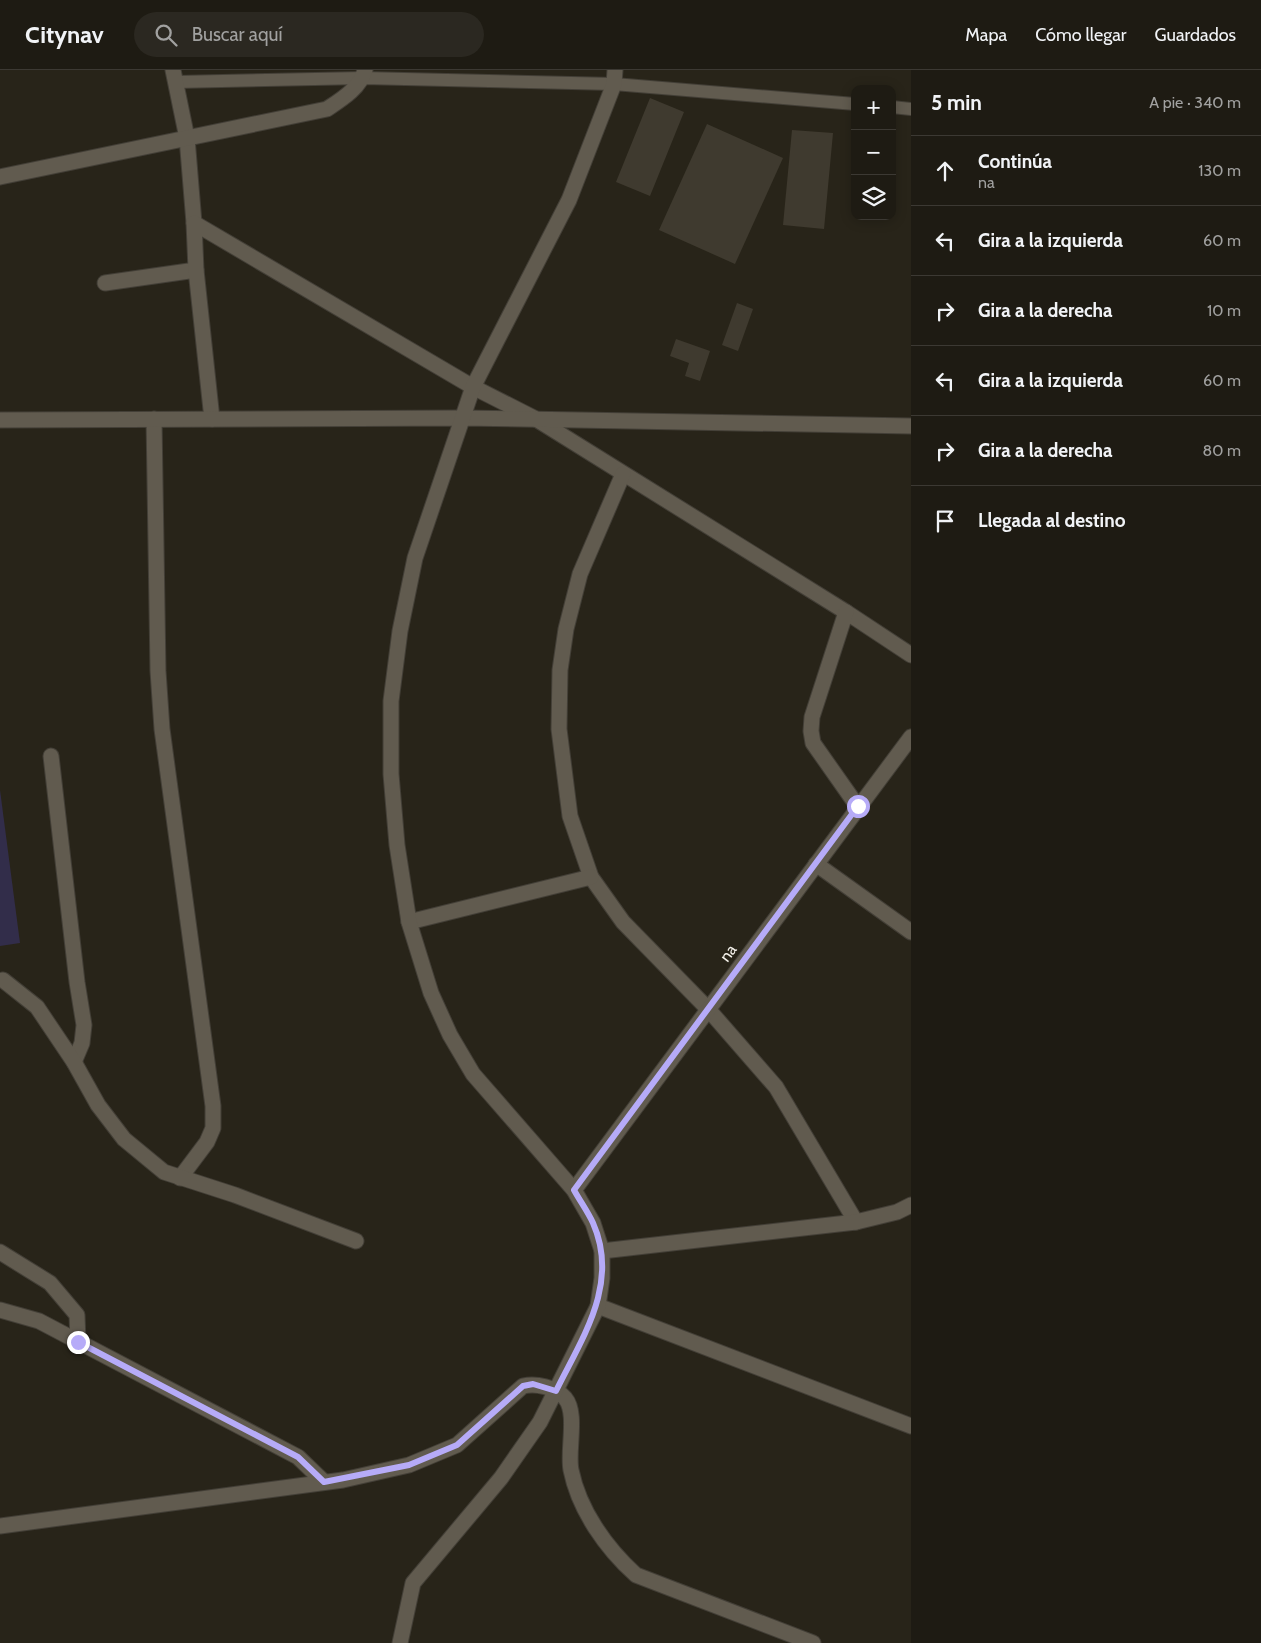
<!DOCTYPE html>
<html lang="es">
<head>
<meta charset="utf-8">
<style>
  :root { --surface:#1e1b13; --page:#2b2821; --text:#f1f3f6; --muted:#a1a1a0; --line:#3c3933 }
  body { margin:0; font-family:Cabin,sans-serif; background:var(--page); color:var(--text) }
  .controls { position:absolute; right:15px; top:15px; display:grid; overflow:hidden; border-radius:10px; box-shadow:0 2px 12px #0003 }
  .controls button { width:45px; height:45px; display:grid; place-items:center; padding:0; border:0; border-bottom:1px solid var(--line); background:var(--surface); color:var(--text); font:25px sans-serif }
  .stop { position:absolute; width:15px; height:15px; margin:-11px; border:4px solid #b6abf8; border-radius:50%; background:#fff }
  .stop.end { background:#b6abf8; border-color:#fff; box-shadow:0 1px 5px #0008 }
  .list { margin:0; padding:0; list-style:none }
  h2 { display:flex; justify-content:space-between; align-items:center; height:65px; margin:0; padding:0 20px; font-size:21px }
  h2 small { font-size:16px; font-weight:400; color:var(--muted) }
  .list li { display:grid; grid-template-columns:32px 1fr auto; gap:15px; align-items:center; box-sizing:border-box; height:70px; padding:0 20px; border-top:1px solid var(--line) }
  .list b { display:block; font-size:19px; white-space:nowrap }
  .list p { margin:0; font-size:16px; white-space:nowrap; color:var(--muted) }
  .list em { font-size:16px; font-style:normal; color:var(--muted) }
  .icon { flex:none; width:28px; height:28px; fill:none; stroke:currentColor; stroke-width:2; stroke-linecap:round; stroke-linejoin:round }
  .map { position:relative; flex:none; width:911px; height:1573px; overflow:hidden }
  header { display:flex; align-items:center; gap:30px; box-sizing:border-box; height:70px; padding:0 25px; background:var(--surface); border-bottom:1px solid var(--line) }
  header strong { font-size:24px }
  nav { display:flex; gap:28px; margin-inline-start:auto; font-size:18px }
  .search { width:350px; height:45px; background:var(--page); display:flex; align-items:center; gap:12px; box-sizing:border-box; padding:0 18px; border-radius:28px; color:var(--muted); font-size:19px }
  main { display:flex }
  aside { flex:1; background:var(--surface) }
  .map>svg:first-child { display:block }
  .green { fill:#322d4a }
  .building { fill:#3f3a2f }
  .lines { fill:none; stroke-linecap:round; stroke-linejoin:round }
  .lane-casing { stroke:#433f37; stroke-width:14 }
  .street-casing { stroke:#433f37; stroke-width:17 }
  .lane { stroke:#615b4f; stroke-width:12 }
  .street { stroke:#615b4f; stroke-width:15 }
  .route { stroke:#b6abf8; stroke-width:6 }
  .labels { text-anchor:middle; dominant-baseline:central; stroke-width:4; stroke-linejoin:round; paint-order:stroke }
  .street-label { font-size:16px; fill:#f5f2eb; stroke:#282419 }
</style>
</head>
<body>
<header>
<strong>Citynav</strong>
<div class="search"><svg class="icon" aria-label="search" viewBox="0 0 24 24"><circle cx="10" cy="10" r="6"/><path d="M15 15l6 6"/></svg>Buscar aquí</div>
<nav><a>Mapa</a><a>Cómo llegar</a><a>Guardados</a></nav>
</header>
<main>
<div class="map">
<svg width="911" height="1573" viewBox="0 0 911 1573">
  <rect width="100%" height="100%" fill="#282419"/>
  <!-- green -->
  <path class="green" d="M 0,720 L 20,873 L 0,876 Z"/>
  <!-- building -->
  <g class="building">
    <path d="M 650,28 L 684,42 L 650,126 L 616,112 Z"/>
    <path d="M 707,54 L 783,88 L 735,194 L 659,160 Z"/>
    <path d="M 792,60 L 833,63 L 824,159 L 783,155 Z"/>
    <path d="M 737,233 L 753,239 L 738,281 L 722,275 Z"/>
    <path d="M 676,269 L 710,281 L 700,311 L 685,306 L 689,293 L 670,286 Z"/>
  </g>
  <g class="lines">
    <defs>
      <g id="lane">
        <path d="M 176,12 L 363,8 L 614,14 L 855,34"/>
        <path d="M 892,37 L 911,39"/>
      </g>
      <g id="street">
        <path d="M 173,0 L 187,68 L 194,153"/>
        <path d="M 0,107 L 327,39 C 342,29 360,18 365,0"/>
        <path d="M 105,213 L 196,200"/>
        <path d="M 154,349 L 158,601 L 162,659 L 213,1036 L 213,1058 L 207,1072 L 180,1108"/>
        <path d="M 212,349 L 196,200 L 194,153 L 473,317 L 536,349 L 846,542 L 911,585"/>
        <path d="M 0,350 L 463,348 L 911,356"/>
        <path d="M 623,404 L 580,504 L 566,559 L 560,600 L 559,659 L 570,746 L 591,807 L 623,852 L 708,939 L 776,1017 L 856,1152"/>
        <path d="M 846,542 L 812,647 L 811,661 L 813,673 L 858,737"/>
        <path d="M 51,686 L 77,912 L 84,955 L 82,973 L 74,992"/>
        <path d="M 816,794 L 911,862"/>
        <path d="M 409,852 L 591,807"/>
        <path d="M 3,910 L 37,937 L 74,992 L 98,1035 L 124,1069 L 164,1102 L 235,1125 L 356,1171"/>
        <path d="M 574,1120 L 911,667"/>
        <path d="M 602,1181 L 856,1152 L 897,1142 L 911,1135"/>
        <path d="M 0,1182 L 50,1213 L 77,1245 L 78,1272"/>
        <path d="M 598,1236 L 911,1356"/>
        <path d="M 0,1240 L 39,1251 L 298,1387 L 324,1412"/>
        <path d="M 0,1456 L 343,1410 L 409,1395 L 457,1375 L 523,1316 C 536,1313 555,1317 565,1328 C 578,1343 567,1381 571,1400 C 579,1440 606,1478 636,1505 L 813,1573"/>
        <path d="M 400,1573 L 413,1513 L 501,1408 L 540,1352 L 598,1236 L 602,1208 L 602,1181 L 593,1153 L 574,1120 L 473,1004 L 450,965 L 431,923 L 409,852 L 397,775 L 391,704 L 391,631 L 400,561 L 415,488 L 473,317 L 569,130 L 614,14 L 615,0"/>
      </g>
    </defs>
    <!-- lane casing -->
    <use href="#lane" class="lane-casing"/>
    <!-- street casing -->
    <use href="#street" class="street-casing"/>
    <!-- lane -->
    <use href="#lane" class="lane"/>
    <!-- street -->
    <use href="#street" class="street"/>
  </g>
  <g class="lines">
    <!-- route -->
    <path class="route" d="M 78,1272 L 298,1387 L 324,1412 L 409,1395 L 457,1375 L 523,1316 L 533,1314 L 556,1321 C 582,1268 620,1214 593,1153 C 588,1142 580,1131 574,1120 L 858,736"/>
  </g>
  <g class="labels">
    <!-- street labels -->
    <g class="street-label">
      <text transform="translate(728 883) rotate(-53)">na</text>
    </g>
  </g>
</svg>
<div class="controls">
<button>+</button>
<button>−</button>
<button><svg class="icon" aria-label="layers" viewBox="0 0 24 24"><path d="M12 4l9 5-9 5-9-5zM3 14l9 5 9-5"/></svg></button>
</div>
<div class="stop" style="left:858px;top:736px"></div>
<div class="stop end" style="left:78px;top:1272px"></div>
</div>
<aside>
<h2>5 min<small>A pie · 340 m</small></h2>
<ul class="list">
<li><svg class="icon" aria-label="ahead" viewBox="0 0 24 24"><path d="M12 20V5M6 11l6-6 6 6"/></svg><div><b>Continúa</b><p>na</p></div><em>130 m</em></li>
<li><svg class="icon" aria-label="left" viewBox="0 0 24 24"><path d="M17 20v-9H6M10 6l-5 5 5 5"/></svg><div><b>Gira a la izquierda</b></div><em>60 m</em></li>
<li><svg class="icon" aria-label="right" viewBox="0 0 24 24"><path d="M7 20v-9h11M14 6l5 5-5 5"/></svg><div><b>Gira a la derecha</b></div><em>10 m</em></li>
<li><svg class="icon" aria-label="left" viewBox="0 0 24 24"><path d="M17 20v-9H6M10 6l-5 5 5 5"/></svg><div><b>Gira a la izquierda</b></div><em>60 m</em></li>
<li><svg class="icon" aria-label="right" viewBox="0 0 24 24"><path d="M7 20v-9h11M14 6l5 5-5 5"/></svg><div><b>Gira a la derecha</b></div><em>80 m</em></li>
<li><svg class="icon" aria-label="arrive" viewBox="0 0 24 24"><path d="M6 21V4h12l-3 4 3 4H6"/></svg><div><b>Llegada al destino</b></div></li>
</ul>
</aside>
</main>
</body>
</html>
